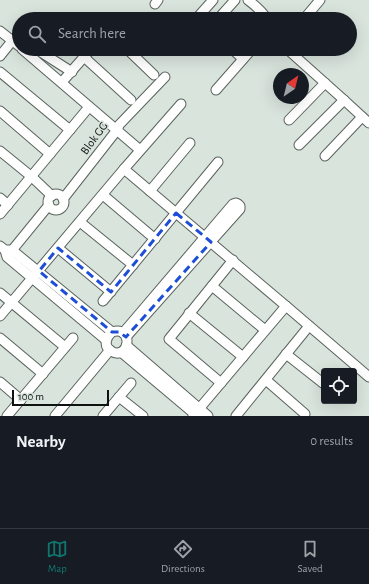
<!DOCTYPE html>
<html lang="en">
<head>
<meta charset="utf-8">
<style>
  :root { --surface:#171b24; --page:#242831; --text:#f1f3f6; --muted:#9ea1a6; --line:#363941; --accent:#0f766e }
  body { margin:0; font-family:"Alegreya Sans",sans-serif; background:var(--page); color:var(--text) }
  .controls { position:absolute; right:12px; bottom:12px; display:grid; overflow:hidden; border-radius:4px; box-shadow:0 4px 16px #0002 }
  .controls button { width:36px; height:36px; display:grid; place-items:center; padding:0; border:0; border-bottom:1px solid var(--line); background:var(--surface); color:var(--text); font:20px sans-serif }
  .compass { position:absolute; left:273px; top:68px; width:36px; height:36px; border-radius:50%; background:var(--surface); box-shadow:0 4px 16px #0002; rotate:35deg }
  .scale { position:absolute; left:12px; bottom:10px; width:97px; box-sizing:border-box; padding-left:4px; border:2px solid #0e1210; border-top:0; font-size:11px; line-height:14px; white-space:nowrap; color:#0e1210; -webkit-text-stroke:3px #d9e4dd; paint-order:stroke }
  .list { margin:0; padding:0; list-style:none }
  h2 { display:flex; justify-content:space-between; align-items:center; height:52px; margin:0; padding:0 16px; font-size:17px }
  h2 small { font-size:13px; font-weight:400; color:var(--muted) }
  .icon { flex:none; width:22px; height:22px; fill:none; stroke:currentColor; stroke-width:2; stroke-linecap:round; stroke-linejoin:round }
  .map { position:relative; flex:none; width:369px; height:416px; overflow:hidden }
  .search { position:absolute; background:var(--surface); box-shadow:0 4px 16px #0002; left:12px; right:12px; top:12px; height:44px; display:flex; align-items:center; gap:10px; box-sizing:border-box; padding:0 14px; border-radius:22px; color:var(--muted); font-size:15px }
  .sheet { height:112px; background:var(--surface) }
  nav { display:flex; justify-content:space-around; align-items:center; box-sizing:border-box; height:56px; border-top:1px solid var(--line); background:var(--surface); font-size:11px; color:var(--muted) }
  nav a { display:grid; justify-items:center; gap:2px }
  nav .on { color:var(--accent) }
  .map>svg:first-child { display:block }
  .lines { fill:none; stroke-linecap:round; stroke-linejoin:round }
  .minor-casing { stroke:#5a635d; stroke-width:11 }
  .minor { stroke:#fff; stroke-width:9 }
  .marked { fill:none; stroke:#1d4ed8; stroke-width:3; stroke-dasharray:8 5; stroke-linejoin:round }
  .labels { text-anchor:middle; dominant-baseline:central; stroke-width:3; stroke-linejoin:round; paint-order:stroke }
  .street-label { font-size:12px; fill:#0e1210; stroke:#d9e4dd }
</style>
</head>
<body>
<div class="map">
<svg width="369" height="416" viewBox="0 0 369 416">
  <rect width="100%" height="100%" fill="#d9e4dd"/>
  <g class="lines">
    <defs>
      <g id="minor">
        <path d="M 248,0 C 256,6 262,11 267,19"/>
        <path d="M 155,4 L 158,0"/>
        <path d="M 196,19 L 213,0"/>
        <path d="M 218,19 L 235,0"/>
        <path d="M 304,19 L 320,0"/>
        <path d="M 0,31 L 19,46"/>
        <path d="M 22,49 L 140,150"/>
        <path d="M 36,49 L 72,72"/>
        <path d="M 127,49 L 154,75"/>
        <path d="M 232,49 L 243,59"/>
        <path d="M 287,49 L 344,100 L 369,123"/>
        <path d="M 0,56 L 12,41"/>
        <path d="M 84,57 L 131,100"/>
        <path d="M 0,72 L 70,130"/>
        <path d="M 62,82 L 91,49"/>
        <path d="M 216,90 L 252,49"/>
        <path d="M 0,111 L 50,154"/>
        <path d="M 289,120 L 325,83"/>
        <path d="M 299,145 L 344,100"/>
        <path d="M 0,151 L 32,177 L 52,196"/>
        <path d="M 325,156 L 362,117"/>
        <path d="M 124,169 L 181,104"/>
        <path d="M 150,191 L 190,143"/>
        <circle cx="56" cy="202" r="8"/>
        <path d="M 103,195 L 155,239"/>
        <path d="M 0,198 L 8,205"/>
        <path d="M 63,199 L 117,130 L 119,125 L 165,77"/>
        <path d="M 0,214 L 89,107"/>
        <path d="M 80,222 L 133,265"/>
        <path d="M 0,246 L 5,250 L 12,250 L 112,332 C 135,325 129,362 111,351 C 103,346 106,337 112,332"/>
        <path d="M 58,248 L 111,292"/>
        <path d="M 5,250 L 7,257 L 106,340"/>
        <path d="M 9,254 L 49,205"/>
        <path d="M 212,286 L 265,330"/>
        <path d="M 0,293 L 65,347"/>
        <path d="M 103,301 L 218,162"/>
        <path d="M 286,306 L 369,377"/>
        <path d="M 189,313 L 243,357"/>
        <path d="M 0,316 L 124,169 L 286,306 L 193,416"/>
        <path d="M 123,333 L 233,204 L 236,203 L 238,204 L 240,206 L 240,209 L 126,337"/>
        <path d="M 0,338 L 43,374"/>
        <path d="M 127,346 L 208,416"/>
        <path d="M 121,352 L 197,416"/>
        <path d="M 286,354 L 324,384"/>
        <path d="M 266,380 L 305,414"/>
        <path d="M 0,382 L 21,400"/>
        <path d="M 221,383 L 169,339 L 233,260"/>
        <path d="M 119,397 L 143,416"/>
        <path d="M 7,416 L 73,338"/>
        <path d="M 55,416 L 110,350"/>
        <path d="M 103,416 L 131,383"/>
        <path d="M 236,416 L 309,326"/>
      </g>
    </defs>
    <!-- minor casing -->
    <use href="#minor" class="minor-casing"/>
    <!-- minor -->
    <use href="#minor" class="minor"/>
  </g>
  <!-- marked area -->
  <path class="marked" d="M 176,213 L 211,242 L 126,337 L 119,332 L 112,332 L 39,271 L 58,248 L 111,292 Z"/>
  <g class="labels">
    <!-- street labels -->
    <g class="street-label">
      <text transform="translate(94 138) rotate(-54)">Blok GG</text>
    </g>
  </g>
</svg>
<div class="controls">
<button><svg class="icon" aria-label="locate" viewBox="0 0 24 24"><circle cx="12" cy="12" r="6"/><path d="M12 2v4M12 18v4M2 12h4M18 12h4"/></svg></button>
</div>
<svg class="compass" viewBox="-18 -18 36 36"><path d="M0-13l5 13h-10z" fill="#e53935"/><path d="M0 13l5-13h-10z" fill="#9ea1a6"/></svg>
<div class="scale">100 m</div>
<div class="search"><svg class="icon" aria-label="search" viewBox="0 0 24 24"><circle cx="10" cy="10" r="6"/><path d="M15 15l6 6"/></svg>Search here</div>
</div>
<section class="sheet">
<h2>Nearby<small>0 results</small></h2>
<ul class="list">
</ul>
</section>
<nav>
<a class="on"><svg class="icon" aria-label="map" viewBox="0 0 24 24"><path d="M3 6l6-2 6 2 6-2v14l-6 2-6-2-6 2zM9 4v14M15 6v14"/></svg>Map</a>
<a><svg class="icon" aria-label="directions" viewBox="0 0 24 24"><path d="M12 3l9 9-9 9-9-9zM9 14v-3h6M13 9l2 2-2 2"/></svg>Directions</a>
<a><svg class="icon" aria-label="saved" viewBox="0 0 24 24"><path d="M7 4h10v16l-5-4-5 4z"/></svg>Saved</a>
</nav>
</body>
</html>
